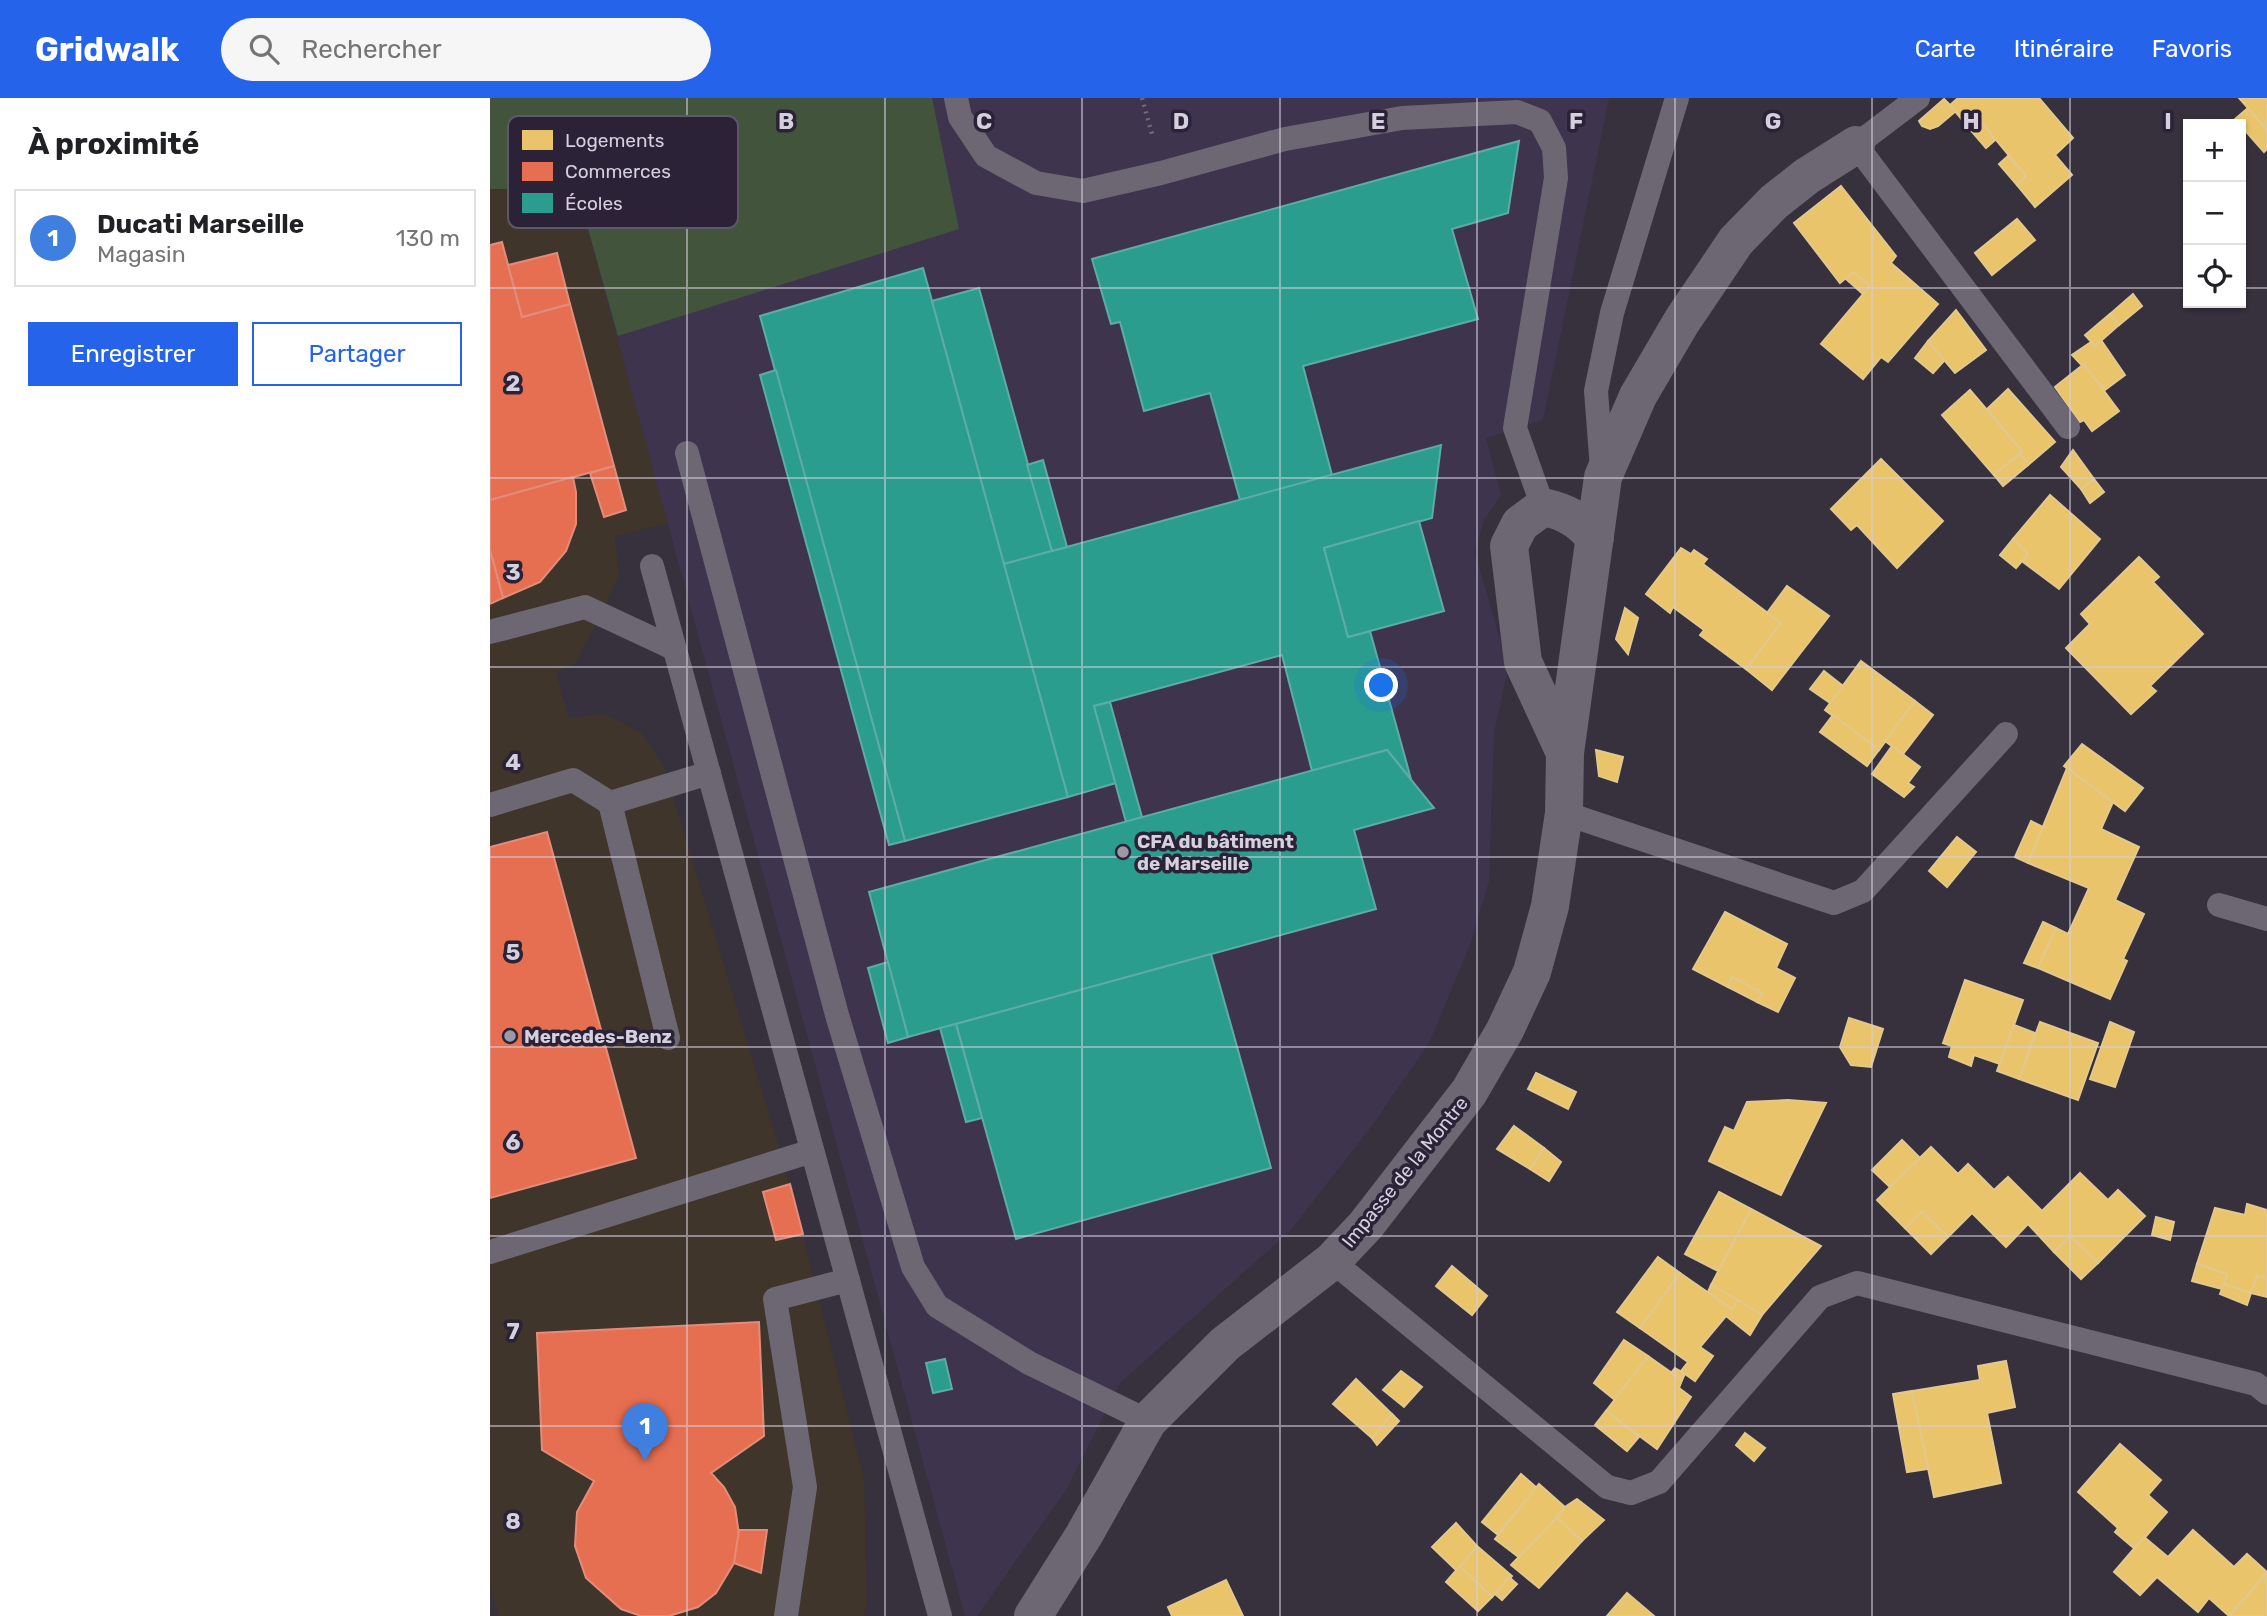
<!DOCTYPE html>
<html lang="fr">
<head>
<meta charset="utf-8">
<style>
  :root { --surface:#fff; --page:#f6f6f6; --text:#202124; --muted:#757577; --line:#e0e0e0; --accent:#2563eb }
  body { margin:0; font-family:Rubik,sans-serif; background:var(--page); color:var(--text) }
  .controls { position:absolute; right:21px; top:21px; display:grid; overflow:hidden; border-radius:0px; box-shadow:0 2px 5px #0004 }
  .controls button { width:63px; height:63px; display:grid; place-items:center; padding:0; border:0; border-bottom:2px solid var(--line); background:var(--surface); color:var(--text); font:35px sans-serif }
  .you { position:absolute; left:892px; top:588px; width:24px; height:24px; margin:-18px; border:5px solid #fff; border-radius:50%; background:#1a73e8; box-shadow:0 0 0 10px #1a73e833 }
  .badge { display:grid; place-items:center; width:46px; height:46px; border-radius:50%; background:var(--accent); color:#fff; font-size:23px; font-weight:700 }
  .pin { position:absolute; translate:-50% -58px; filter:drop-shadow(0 2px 4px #0008) }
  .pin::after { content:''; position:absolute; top:37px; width:24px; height:21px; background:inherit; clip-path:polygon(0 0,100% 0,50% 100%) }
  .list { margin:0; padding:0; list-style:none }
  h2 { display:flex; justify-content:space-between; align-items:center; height:91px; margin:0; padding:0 28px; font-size:30px }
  h2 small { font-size:23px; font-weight:400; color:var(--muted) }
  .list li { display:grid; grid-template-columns:46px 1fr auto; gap:21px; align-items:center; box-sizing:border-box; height:98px; margin:0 14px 14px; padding:0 14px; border:2px solid var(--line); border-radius:0px }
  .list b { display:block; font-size:26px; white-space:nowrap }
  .list p { margin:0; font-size:23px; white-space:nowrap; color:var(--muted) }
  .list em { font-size:23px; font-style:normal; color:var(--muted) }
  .actions { display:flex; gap:14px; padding:21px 28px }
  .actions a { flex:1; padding:16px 0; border:2px solid var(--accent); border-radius:0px; text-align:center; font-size:24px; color:var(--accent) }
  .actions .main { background:var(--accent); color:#fff }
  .icon { flex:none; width:38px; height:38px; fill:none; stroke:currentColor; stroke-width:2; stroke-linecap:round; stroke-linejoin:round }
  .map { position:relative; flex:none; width:1777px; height:1518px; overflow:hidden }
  header { display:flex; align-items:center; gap:42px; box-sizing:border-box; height:98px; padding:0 35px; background:var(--accent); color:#fff }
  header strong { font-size:33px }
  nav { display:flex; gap:38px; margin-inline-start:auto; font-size:24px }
  .search { width:490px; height:63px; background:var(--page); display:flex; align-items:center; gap:18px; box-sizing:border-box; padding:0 24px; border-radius:38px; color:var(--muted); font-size:26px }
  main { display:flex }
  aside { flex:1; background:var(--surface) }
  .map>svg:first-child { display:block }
  .commercial { fill:#40352a }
  .built { fill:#3f344e }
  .green { fill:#42543c }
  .homes { fill:#e9c46a; stroke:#e3c88d; stroke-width:2 }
  .shops { fill:#e76f51; stroke:#e28c7b; stroke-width:2 }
  .schools { fill:#2a9d8f; stroke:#5daca7; stroke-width:2 }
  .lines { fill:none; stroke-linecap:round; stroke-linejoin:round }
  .path { stroke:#706c75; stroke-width:4.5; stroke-dasharray:2 5; stroke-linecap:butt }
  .lane { stroke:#6c6772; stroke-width:24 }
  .street { stroke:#6c6772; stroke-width:38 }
  .grid { fill:none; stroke:#d5d0de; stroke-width:2; stroke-opacity:0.55 }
  .poi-dot { fill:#9d98a6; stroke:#2b2238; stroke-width:2.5 }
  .labels { text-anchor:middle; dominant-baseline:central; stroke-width:7; stroke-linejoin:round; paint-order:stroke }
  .poi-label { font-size:19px; font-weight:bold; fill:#d5d0de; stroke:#2b2238; text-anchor:start }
  .street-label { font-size:19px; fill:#d5d0de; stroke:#2b2238 }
  .key { fill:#2b2238; stroke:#5e566a; stroke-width:2 }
  .key-label { font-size:19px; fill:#d5d0de }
  .grid-label { font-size:23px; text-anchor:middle; font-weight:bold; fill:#d5d0de; stroke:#2b2238; stroke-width:7; stroke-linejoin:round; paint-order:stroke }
</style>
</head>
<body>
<header>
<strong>Gridwalk</strong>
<div class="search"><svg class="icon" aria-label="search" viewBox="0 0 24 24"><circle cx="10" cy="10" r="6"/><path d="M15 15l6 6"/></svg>Rechercher</div>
<nav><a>Carte</a><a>Itinéraire</a><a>Favoris</a></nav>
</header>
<main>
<aside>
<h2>À proximité<small></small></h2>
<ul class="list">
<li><span class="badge" style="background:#3f7fe0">1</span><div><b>Ducati Marseille</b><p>Magasin</p></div><em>130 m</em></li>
</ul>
<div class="actions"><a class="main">Enregistrer</a><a>Partager</a></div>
</aside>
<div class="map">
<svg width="1777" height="1518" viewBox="0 0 1777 1518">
  <rect width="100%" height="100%" fill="#36313d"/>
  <!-- commercial -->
  <path class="commercial" d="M 0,91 L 87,91 L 178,425 L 125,438 L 129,479 L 87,564 L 66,575 L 79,620 L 115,616 L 152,635 L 174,668 L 300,1086 L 374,1382 L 377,1506 L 373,1518 L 9,1518 L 0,1490 Z"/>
  <!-- built -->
  <path class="built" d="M 62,0 L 1119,0 L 1053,322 L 996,340 L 1011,397 L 994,422 L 985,454 L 1018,570 L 1004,635 L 999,783 L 980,847 L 939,945 L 884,1025 L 800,1133 L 630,1285 L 576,1392 L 487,1518 L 475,1518 Z"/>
  <!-- green -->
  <path class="green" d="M 0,0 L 442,0 L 469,131 L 128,238 L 87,91 L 0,91 Z"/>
  <!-- homes -->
  <g class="homes">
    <path d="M 1468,0 L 1549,0 L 1583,40 L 1565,57 L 1582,77 L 1545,109 L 1527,87 L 1536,78 L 1488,20 L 1478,29 L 1460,7 Z"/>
    <path d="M 1749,0 L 1777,0 L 1777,33 L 1758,10 Z"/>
    <path d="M 1454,1 L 1466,13 L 1448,28 L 1440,31 L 1432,28 L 1429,23 Z"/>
    <path d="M 1758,10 L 1777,33 L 1777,51 L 1774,54 L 1745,21 Z"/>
    <path d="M 1488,20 L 1505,42 L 1496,50 L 1478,29 Z"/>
    <path d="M 1518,58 L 1536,78 L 1527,87 L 1509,66 Z"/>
    <path d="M 1351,88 L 1406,158 L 1401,165 L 1448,206 L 1398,264 L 1391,259 L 1373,281 L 1331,246 L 1380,188 L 1363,174 L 1350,185 L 1304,125 Z"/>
    <path d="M 1527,121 L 1545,142 L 1502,177 L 1485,155 Z"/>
    <path d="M 1363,174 L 1380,188 L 1373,196 L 1356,181 Z"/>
    <path d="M 1643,196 L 1652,208 L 1629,227 L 1620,216 Z"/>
    <path d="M 1466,212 L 1496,252 L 1465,275 L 1438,243 Z"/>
    <path d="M 1620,216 L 1629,227 L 1605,248 L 1595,237 Z"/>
    <path d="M 1611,242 L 1635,277 L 1615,292 L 1582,257 L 1601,244 L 1605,248 Z"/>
    <path d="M 1438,243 L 1454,263 L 1443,275 L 1425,260 Z"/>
    <path d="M 1594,266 L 1629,313 L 1602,333 L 1594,322 L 1590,324 L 1565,289 Z"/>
    <path d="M 1518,291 L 1565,344 L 1538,367 L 1530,356 L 1532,353 L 1497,311 Z"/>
    <path d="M 1480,292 L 1532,353 L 1504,377 L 1452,317 Z"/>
    <path d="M 1583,352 L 1604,381 L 1591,391 L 1571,369 Z"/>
    <path d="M 1530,356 L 1538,367 L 1513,388 L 1504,377 Z"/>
    <path d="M 1391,361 L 1453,423 L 1407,470 L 1367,427 L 1361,432 L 1341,411 Z"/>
    <path d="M 1604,381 L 1614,394 L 1600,405 L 1591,391 Z"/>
    <path d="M 1560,397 L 1610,441 L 1569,491 L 1533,464 L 1538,456 L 1523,441 Z"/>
    <path d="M 1523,441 L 1538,456 L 1526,470 L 1510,457 Z"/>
    <path d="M 1191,450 L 1201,456 L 1204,452 L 1217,461 L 1213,466 L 1291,525 L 1256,571 L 1210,537 L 1214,532 L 1183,509 L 1180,515 L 1156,496 Z"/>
    <path d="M 1649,459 L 1669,479 L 1663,484 L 1713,536 L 1660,588 L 1666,593 L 1641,616 L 1576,550 L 1600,526 L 1591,516 Z"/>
    <path d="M 1297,488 L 1339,518 L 1282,592 L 1256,571 L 1291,525 L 1277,515 Z"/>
    <path d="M 1135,510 L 1148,520 L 1138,556 L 1126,541 Z"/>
    <path d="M 1371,563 L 1425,603 L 1389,652 L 1335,612 Z"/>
    <path d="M 1334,573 L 1353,588 L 1340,605 L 1320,591 Z"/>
    <path d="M 1425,603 L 1443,617 L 1413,656 L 1395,643 Z"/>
    <path d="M 1343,617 L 1389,652 L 1377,668 L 1330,634 Z"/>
    <path d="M 1592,646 L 1653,690 L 1635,713 L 1574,668 Z"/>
    <path d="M 1402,648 L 1430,669 L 1418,685 L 1424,689 L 1414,699 L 1382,676 Z"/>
    <path d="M 1106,652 L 1133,659 L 1127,684 L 1109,678 Z"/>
    <path d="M 1577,670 L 1623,704 L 1611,731 L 1649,749 L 1625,802 L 1654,816 L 1633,861 L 1637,863 L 1620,901 L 1548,870 L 1566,830 L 1578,836 L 1599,790 L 1538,765 Z"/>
    <path d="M 1541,723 L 1553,729 L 1538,765 L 1525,759 Z"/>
    <path d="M 1467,739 L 1486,754 L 1457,789 L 1439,773 Z"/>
    <path d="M 1235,814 L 1297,846 L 1286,870 L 1305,880 L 1288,914 L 1267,904 L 1272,895 L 1242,879 L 1238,889 L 1203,871 Z"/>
    <path d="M 1553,824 L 1566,830 L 1548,870 L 1534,865 Z"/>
    <path d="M 1242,879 L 1272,895 L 1267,904 L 1238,889 Z"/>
    <path d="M 1475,882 L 1533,902 L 1510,966 L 1484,957 L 1481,968 L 1459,959 L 1462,948 L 1453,945 Z"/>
    <path d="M 1359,920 L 1393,931 L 1381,969 L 1361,967 L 1350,949 Z"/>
    <path d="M 1550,924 L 1608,945 L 1588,1002 L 1529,981 Z"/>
    <path d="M 1620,924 L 1644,934 L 1625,989 L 1600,981 Z"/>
    <path d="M 1524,927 L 1545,935 L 1529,981 L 1507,973 Z"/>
    <path d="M 1046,975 L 1086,994 L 1078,1011 L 1038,991 Z"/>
    <path d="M 1298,1002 L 1336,1005 L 1291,1097 L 1219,1063 L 1235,1029 L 1244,1033 L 1257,1004 Z"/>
    <path d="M 1024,1028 L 1054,1050 L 1040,1071 L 1007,1051 Z"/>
    <path d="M 1412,1042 L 1430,1060 L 1400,1089 L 1382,1072 Z"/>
    <path d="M 1441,1049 L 1468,1076 L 1478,1066 L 1504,1092 L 1518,1079 L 1552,1113 L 1590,1075 L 1618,1102 L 1628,1092 L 1655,1118 L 1608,1165 L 1580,1138 L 1564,1154 L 1538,1126 L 1516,1149 L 1482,1115 L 1458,1139 L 1432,1114 L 1415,1130 L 1387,1102 Z"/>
    <path d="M 1054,1050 L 1071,1064 L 1059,1083 L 1040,1071 Z"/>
    <path d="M 1229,1094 L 1261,1111 L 1228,1173 L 1195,1156 Z"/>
    <path d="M 1757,1106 L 1777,1112 L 1777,1180 L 1767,1178 L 1761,1195 L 1734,1186 L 1737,1176 L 1707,1166 L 1725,1110 L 1755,1117 Z"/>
    <path d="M 1261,1111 L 1331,1148 L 1272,1217 L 1221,1187 Z"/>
    <path d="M 1432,1114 L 1458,1139 L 1441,1156 L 1415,1130 Z"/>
    <path d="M 1666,1119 L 1684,1124 L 1680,1142 L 1662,1137 Z"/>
    <path d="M 1580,1138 L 1608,1165 L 1591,1181 L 1564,1154 Z"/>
    <path d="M 1168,1159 L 1190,1175 L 1150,1230 L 1127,1214 Z"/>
    <path d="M 1707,1166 L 1737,1176 L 1732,1191 L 1702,1183 Z"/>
    <path d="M 962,1168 L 997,1198 L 982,1217 L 946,1188 Z"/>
    <path d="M 1190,1175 L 1242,1211 L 1248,1202 L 1272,1217 L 1260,1237 L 1236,1218 L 1210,1249 L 1223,1258 L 1205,1283 L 1191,1273 L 1198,1264 L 1150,1230 Z"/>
    <path d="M 1767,1178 L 1777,1180 L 1777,1199 L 1761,1195 Z"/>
    <path d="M 1734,1186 L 1761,1195 L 1757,1207 L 1730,1196 Z"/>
    <path d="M 1221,1187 L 1248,1202 L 1242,1211 L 1218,1194 Z"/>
    <path d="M 1134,1242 L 1158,1258 L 1125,1302 L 1104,1285 Z"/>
    <path d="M 1158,1258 L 1192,1282 L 1189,1290 L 1201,1299 L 1167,1351 L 1116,1313 Z"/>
    <path d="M 1516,1263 L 1525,1309 L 1497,1315 L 1511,1385 L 1444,1399 L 1422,1293 L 1490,1282 L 1488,1268 Z"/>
    <path d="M 1185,1270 L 1195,1276 L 1192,1282 L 1181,1275 Z"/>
    <path d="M 911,1273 L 932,1289 L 914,1309 L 893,1292 Z"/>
    <path d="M 866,1281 L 902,1316 L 882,1340 L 843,1306 Z"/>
    <path d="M 1422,1293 L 1438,1371 L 1417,1374 L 1403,1296 Z"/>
    <path d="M 1116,1313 L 1149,1339 L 1137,1353 L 1105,1327 Z"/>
    <path d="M 902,1316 L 909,1323 L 887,1347 L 882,1340 Z"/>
    <path d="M 1255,1335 L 1275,1350 L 1264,1363 L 1246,1347 Z"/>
    <path d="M 1630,1346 L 1671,1382 L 1658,1397 L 1677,1414 L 1645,1451 L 1625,1434 L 1628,1430 L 1588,1394 Z"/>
    <path d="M 1031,1376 L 1047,1390 L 1007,1436 L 992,1424 Z"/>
    <path d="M 1049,1386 L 1075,1409 L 1031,1461 L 1005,1441 Z"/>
    <path d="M 1087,1401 L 1114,1422 L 1092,1443 L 1067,1420 L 1075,1409 Z"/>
    <path d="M 1067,1420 L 1092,1443 L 1049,1490 L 1021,1467 Z"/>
    <path d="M 966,1425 L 987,1448 L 967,1473 L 942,1449 Z"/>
    <path d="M 1703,1432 L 1744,1469 L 1757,1456 L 1777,1474 L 1739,1518 L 1719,1500 L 1708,1514 L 1667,1479 L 1650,1497 L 1624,1474 L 1654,1439 L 1678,1459 Z"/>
    <path d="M 987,1448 L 1022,1478 L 1002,1499 L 970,1468 Z"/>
    <path d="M 970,1468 L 1002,1499 L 988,1513 L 956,1484 Z"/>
    <path d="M 1777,1475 L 1777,1518 L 1739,1518 Z"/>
    <path d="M 1019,1479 L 1027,1486 L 1012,1502 L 1005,1496 Z"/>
    <path d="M 736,1482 L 753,1518 L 682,1518 L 678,1509 Z"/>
    <path d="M 1137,1495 L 1164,1518 L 1117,1518 Z"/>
  </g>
  <!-- shops -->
  <g class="shops">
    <path d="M 12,144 L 32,219 L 80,206 L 124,368 L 0,402 L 0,147 Z"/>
    <path d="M 67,155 L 80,206 L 32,219 L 18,167 Z"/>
    <path d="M 124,368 L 136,412 L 114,419 L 100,375 Z"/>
    <path d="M 83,379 L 86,394 L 86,426 L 76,453 L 50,484 L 13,500 L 0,452 L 0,402 Z"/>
    <path d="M 0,452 L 13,500 L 0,506 Z"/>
    <path d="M 57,734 L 146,1060 L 0,1100 L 0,749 Z"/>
    <path d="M 300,1086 L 313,1136 L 286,1142 L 273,1094 Z"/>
    <path d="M 269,1224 L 274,1338 L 221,1375 L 234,1389 L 245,1409 L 250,1443 L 244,1465 L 226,1495 L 208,1509 L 179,1518 L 151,1518 L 131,1511 L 96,1480 L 85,1448 L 87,1414 L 104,1383 L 52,1352 L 47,1235 Z"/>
    <path d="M 249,1432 L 277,1432 L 271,1475 L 244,1465 Z"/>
  </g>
  <!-- schools -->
  <g class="schools">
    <path d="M 1029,43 L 1018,115 L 962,131 L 988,221 L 813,268 L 842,377 L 750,402 L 720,295 L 654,313 L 630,224 L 621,226 L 602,161 Z"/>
    <path d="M 433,170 L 578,699 L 415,743 L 270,218 Z"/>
    <path d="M 489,190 L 562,453 L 514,466 L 442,203 Z"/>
    <path d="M 286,272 L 415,743 L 399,747 L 270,277 Z"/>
    <path d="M 951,347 L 942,420 L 834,450 L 858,539 L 880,533 L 921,681 L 897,652 L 822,673 L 792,557 L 604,608 L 626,685 L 578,699 L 514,466 Z"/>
    <path d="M 553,362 L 577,449 L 562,453 L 537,367 Z"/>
    <path d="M 929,423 L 954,513 L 858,539 L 834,450 Z"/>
    <path d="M 620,604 L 652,719 L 636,724 L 604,608 Z"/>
    <path d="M 897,652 L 944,710 L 864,732 L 886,811 L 418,939 L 379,794 Z"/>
    <path d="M 721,856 L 781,1070 L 526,1141 L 466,926 Z"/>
    <path d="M 398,864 L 418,939 L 398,945 L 378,870 Z"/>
    <path d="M 466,926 L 492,1020 L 476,1024 L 450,930 Z"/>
    <path d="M 455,1261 L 462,1291 L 443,1295 L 436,1265 Z"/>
  </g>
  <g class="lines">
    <!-- path -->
    <path class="path" d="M 652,0 L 662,36"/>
    <!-- lane -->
    <g class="lane">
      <path d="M 466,0 L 470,19 L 496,58 L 546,85 L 593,93 L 671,75 L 795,41 L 912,20 L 1027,14 L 1050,23 L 1064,50 L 1066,80 L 1025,330 L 1053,409"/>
      <path d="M 1428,0 L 1366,47 L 1578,329"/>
      <path d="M 197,355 L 347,917 L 423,1169 L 447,1208 L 539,1265 L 658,1323"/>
      <path d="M 1112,371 L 1106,293 L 1122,215 L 1187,0"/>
      <path d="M 162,468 L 450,1518"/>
      <path d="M 0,534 L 95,509 L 185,551"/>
      <path d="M 0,707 L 83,682 L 120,705"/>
      <path d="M 1074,715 L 1344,805 L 1373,793 L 1516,636"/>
      <path d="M 1729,807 L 1777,821"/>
      <path d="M 178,940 L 120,705 L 219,675"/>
      <path d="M 0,1154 L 322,1053"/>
      <path d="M 842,1163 L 1117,1389 L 1141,1395 L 1169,1384 L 1330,1199 L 1367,1185 L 1766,1286 L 1777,1295"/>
      <path d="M 296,1518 L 315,1389 L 285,1201 L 358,1182"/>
    </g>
    <!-- street -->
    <g class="street">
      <path d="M 1075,655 L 1033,564 L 1019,448 L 1030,426 L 1053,409 C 1077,414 1090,422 1105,440"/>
      <path d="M 543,1518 L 594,1437 L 658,1323 L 735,1246 L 842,1163 L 876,1127 L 979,994 L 1015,932 L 1042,874 L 1060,808 L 1074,715 L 1075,655 L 1113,379 L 1148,298 L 1192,223 L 1246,143 L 1284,104 L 1317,78 L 1366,47"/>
    </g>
  </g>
  <!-- grid -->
  <path class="grid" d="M 197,0 L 197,1518M 395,0 L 395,1518M 592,0 L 592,1518M 790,0 L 790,1518M 987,0 L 987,1518M 1185,0 L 1185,1518M 1382,0 L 1382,1518M 1580,0 L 1580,1518M 0,190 L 1698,190M 1751,190 L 1777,190M 0,380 L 1777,380M 0,569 L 1777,569M 0,759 L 1777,759M 0,949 L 1777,949M 0,1138 L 1777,1138M 0,1328 L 1777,1328"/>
  <!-- markers -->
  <g class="poi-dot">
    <circle cx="633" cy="754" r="7"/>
    <circle cx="20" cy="938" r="7"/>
  </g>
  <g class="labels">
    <!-- poi labels -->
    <g class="poi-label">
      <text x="647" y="743">CFA du bâtiment<tspan x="647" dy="22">de Marseille</tspan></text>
      <text x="34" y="938">Mercedes-Benz</text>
    </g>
    <!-- street labels -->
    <g class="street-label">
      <text transform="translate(915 1074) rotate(-51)">Impasse de la Montre</text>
    </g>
  </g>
  <!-- legend -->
  <rect x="18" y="18" width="230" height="112" rx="10" class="key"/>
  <rect x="32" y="32" width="31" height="20" fill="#e9c46a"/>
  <rect x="32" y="64" width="31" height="19" fill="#e76f51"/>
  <rect x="32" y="95" width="31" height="20" fill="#2a9d8f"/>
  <g class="key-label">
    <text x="75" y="49">Logements</text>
    <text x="75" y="80">Commerces</text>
    <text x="75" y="112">Écoles</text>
  </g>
  <g class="grid-label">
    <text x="296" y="31">B</text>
    <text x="494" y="31">C</text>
    <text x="691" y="31">D</text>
    <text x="888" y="31">E</text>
    <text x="1086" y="31">F</text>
    <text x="1283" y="31">G</text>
    <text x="1481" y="31">H</text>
    <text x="1678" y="31">I</text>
    <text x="23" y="293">2</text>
    <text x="23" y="482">3</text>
    <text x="23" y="672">4</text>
    <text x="23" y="862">5</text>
    <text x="23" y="1052">6</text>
    <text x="23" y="1241">7</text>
    <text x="23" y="1431">8</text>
  </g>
</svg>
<div class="controls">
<button>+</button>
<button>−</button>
<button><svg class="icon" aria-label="locate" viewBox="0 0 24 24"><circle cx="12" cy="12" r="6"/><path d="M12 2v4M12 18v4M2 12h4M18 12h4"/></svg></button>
</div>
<div class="you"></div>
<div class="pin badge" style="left:155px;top:1363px;background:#3f7fe0">1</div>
</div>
</main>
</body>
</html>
